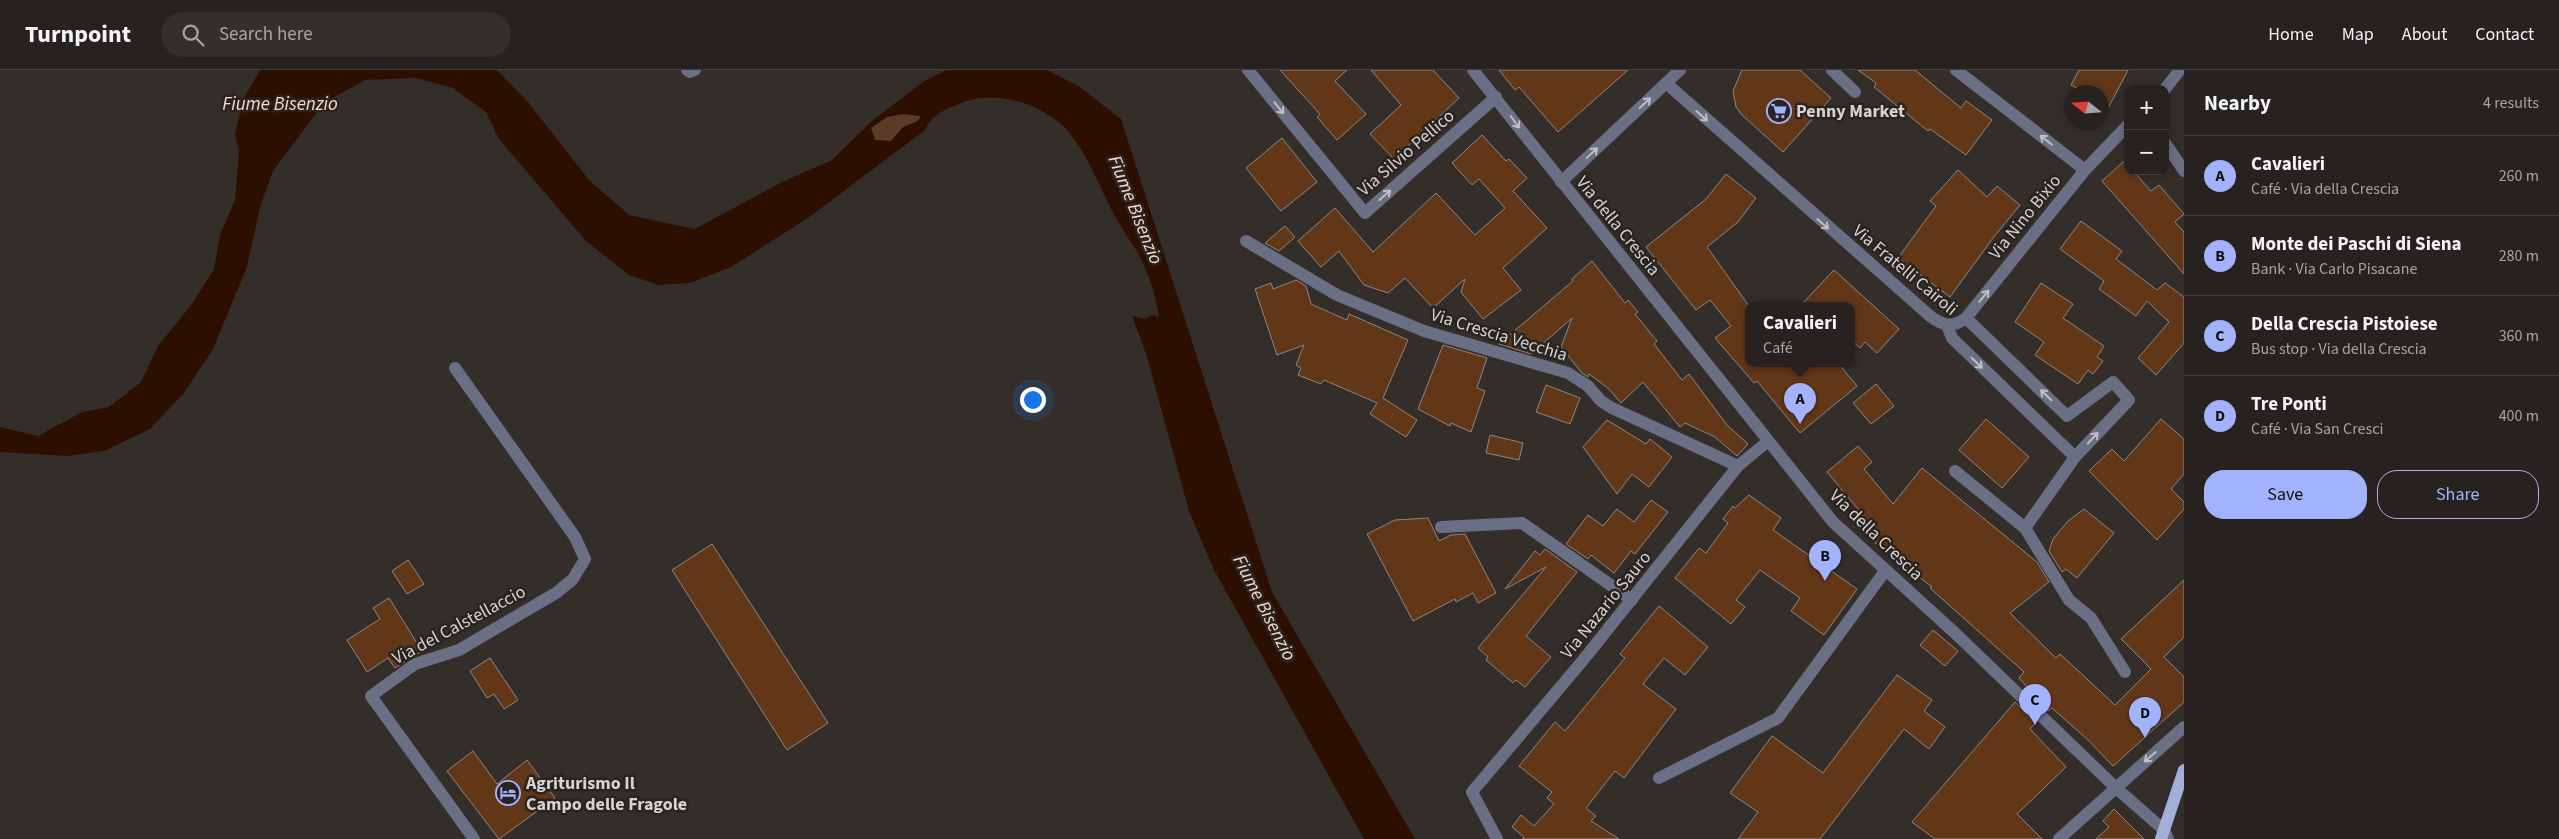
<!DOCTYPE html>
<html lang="en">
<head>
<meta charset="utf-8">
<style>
  :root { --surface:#272220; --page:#332f2d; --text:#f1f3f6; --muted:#a4a4a5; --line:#433f3e; --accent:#a2b2fd }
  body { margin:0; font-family:"Source Sans 3",sans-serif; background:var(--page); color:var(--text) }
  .controls { position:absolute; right:15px; top:15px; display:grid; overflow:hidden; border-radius:10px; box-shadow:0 2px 8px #0003 }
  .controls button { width:45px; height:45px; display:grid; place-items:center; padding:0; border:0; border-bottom:1px solid var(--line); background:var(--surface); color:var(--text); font:25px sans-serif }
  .compass { position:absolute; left:2064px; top:15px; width:45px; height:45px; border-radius:50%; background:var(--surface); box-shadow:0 2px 8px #0003; rotate:287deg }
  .you { position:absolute; left:1032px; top:329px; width:18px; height:18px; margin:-12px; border:4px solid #fff; border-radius:50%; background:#1a73e8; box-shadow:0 0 0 8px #1a73e833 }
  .badge { display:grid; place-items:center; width:32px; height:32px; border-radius:50%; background:var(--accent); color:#111; font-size:16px; font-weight:700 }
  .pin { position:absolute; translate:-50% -41px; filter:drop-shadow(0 1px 2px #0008) }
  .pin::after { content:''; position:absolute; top:26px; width:18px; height:15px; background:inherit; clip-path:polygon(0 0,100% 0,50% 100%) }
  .popup { position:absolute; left:1745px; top:232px; width:110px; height:65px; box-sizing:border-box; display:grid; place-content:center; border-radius:10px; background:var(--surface); filter:drop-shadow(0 1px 4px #0005); font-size:16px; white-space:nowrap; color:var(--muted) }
  .popup b { font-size:19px; color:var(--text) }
  .popup::after { content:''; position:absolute; left:50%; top:100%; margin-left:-10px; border:10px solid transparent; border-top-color:var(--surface) }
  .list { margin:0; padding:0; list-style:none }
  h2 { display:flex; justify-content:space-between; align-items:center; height:65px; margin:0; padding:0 20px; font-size:21px }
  h2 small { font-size:16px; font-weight:400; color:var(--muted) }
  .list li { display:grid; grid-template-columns:32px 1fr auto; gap:15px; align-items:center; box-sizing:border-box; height:80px; padding:0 20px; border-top:1px solid var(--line) }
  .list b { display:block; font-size:19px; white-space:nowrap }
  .list p { margin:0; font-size:16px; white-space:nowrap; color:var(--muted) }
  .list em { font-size:16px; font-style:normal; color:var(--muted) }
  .actions { display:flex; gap:10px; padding:15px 20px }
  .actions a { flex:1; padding:11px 0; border:1px solid var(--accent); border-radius:20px; text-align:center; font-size:18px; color:var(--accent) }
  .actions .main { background:var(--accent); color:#111 }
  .icon { flex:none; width:28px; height:28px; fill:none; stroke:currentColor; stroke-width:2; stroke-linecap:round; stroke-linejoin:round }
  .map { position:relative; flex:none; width:2184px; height:769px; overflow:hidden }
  header { display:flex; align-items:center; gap:30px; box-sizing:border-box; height:70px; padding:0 25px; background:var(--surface); border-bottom:1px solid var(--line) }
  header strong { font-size:24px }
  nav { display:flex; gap:28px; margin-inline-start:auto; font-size:18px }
  .search { width:350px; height:45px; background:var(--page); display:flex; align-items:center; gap:12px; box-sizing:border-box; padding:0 18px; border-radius:28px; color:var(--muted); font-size:19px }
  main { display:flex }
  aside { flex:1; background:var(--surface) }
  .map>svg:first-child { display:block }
  .green { fill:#5b3c26 }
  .water { fill:#2d0f00; fill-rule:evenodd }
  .building { fill:#623718; stroke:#8d8782 }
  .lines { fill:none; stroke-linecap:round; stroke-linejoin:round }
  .minor { stroke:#696f84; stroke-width:12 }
  .major { stroke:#a3aed9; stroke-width:12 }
  .oneway { stroke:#c1bfc2 }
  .labels { text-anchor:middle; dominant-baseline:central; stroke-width:5; stroke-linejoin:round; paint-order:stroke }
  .poi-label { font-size:18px; font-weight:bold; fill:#d7d3d1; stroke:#2a2421; text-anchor:start }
  .street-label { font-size:18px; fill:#d7d3d1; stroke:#2a2421 }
  .water-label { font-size:19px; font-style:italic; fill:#f7d9c6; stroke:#2a2421 }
</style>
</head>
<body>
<header>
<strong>Turnpoint</strong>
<div class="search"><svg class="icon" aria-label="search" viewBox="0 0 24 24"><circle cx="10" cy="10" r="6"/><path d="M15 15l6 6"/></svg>Search here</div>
<nav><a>Home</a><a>Map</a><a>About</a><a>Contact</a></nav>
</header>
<main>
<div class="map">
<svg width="2184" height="769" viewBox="0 0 2184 769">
  <rect width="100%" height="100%" fill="#342e2a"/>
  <!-- green -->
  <path class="green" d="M 903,44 L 921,46 L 918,51 L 903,57 L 891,71 L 875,70 L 871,58 L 887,47 Z"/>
  <!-- water -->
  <path class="water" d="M 260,0 L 497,0 L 528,32 L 589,110 L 629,145 L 695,159 L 784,111 L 832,90 L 873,50 L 923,12 L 946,0 L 1047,0 L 1080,17 L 1121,49 L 1272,522 L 1415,769 L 1364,769 L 1214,500 L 1189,441 L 1147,287 L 1132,246 L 1145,249 L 1152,245 L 1159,247 C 1156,228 1151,211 1143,193 C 1136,178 1125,164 1117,150 C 1101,122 1084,73 1060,53 C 1036,33 996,21 967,31 C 949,38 933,42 925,60 L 808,148 L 731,197 L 690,213 L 658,215 L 629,205 L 586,171 L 499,69 L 486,42 L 453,18 L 416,8 L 365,10 L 324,33 L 273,101 L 260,137 L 247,197 L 213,279 L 183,324 L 150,359 L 104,381 L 68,386 L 0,382 L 0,357 L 38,366 L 82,342 L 109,337 L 141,312 L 158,276 L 192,234 L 214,199 L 220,165 L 235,130 L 239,81 L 235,64 L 243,30 ZM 903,44 L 921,46 L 918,51 L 903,57 L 891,71 L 875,70 L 871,58 L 887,47 Z"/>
  <!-- building -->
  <g class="building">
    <path d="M 1280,0 L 1347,0 L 1335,11 L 1366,44 L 1337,70 L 1317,47 L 1320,44 Z"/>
    <path d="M 1371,0 L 1433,0 L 1459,28 L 1394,89 L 1370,64 L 1401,35 Z"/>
    <path d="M 1499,0 L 1628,0 L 1558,62 L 1519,17 L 1515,20 Z"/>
    <path d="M 1742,0 L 1800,0 L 1831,28 L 1783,82 L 1742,45 L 1736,37 L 1733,21 Z"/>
    <path d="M 1858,0 L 1915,0 L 1961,38 L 1966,31 L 1992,50 L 1966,85 L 1930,59 L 1928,61 L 1874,17 L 1876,13 Z"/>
    <path d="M 2079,0 L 2128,0 L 2102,50 L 2102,22 L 2085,22 L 2071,15 Z"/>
    <path d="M 1482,65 L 1506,91 L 1509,89 L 1527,108 L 1513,121 L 1547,158 L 1503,198 L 1521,220 L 1483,249 L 1461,222 L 1465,209 L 1433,238 L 1405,208 L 1388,223 L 1364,215 L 1339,181 L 1321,197 L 1298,171 L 1335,138 L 1373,182 L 1436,123 L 1475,165 L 1505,138 L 1479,109 L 1472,115 L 1452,93 Z"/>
    <path d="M 1282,68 L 1317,112 L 1281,141 L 1246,98 Z"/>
    <path d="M 2124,91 L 2128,95 L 2128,101 L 2133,101 L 2151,121 L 2159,115 L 2184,144 L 2175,152 L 2184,162 L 2184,204 L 2102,111 Z"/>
    <path d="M 1958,100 L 1987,127 L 1997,116 L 2020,135 L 1993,168 L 1950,227 L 1898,188 L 1936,136 L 1930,131 Z"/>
    <path d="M 1726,104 L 1756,128 L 1738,152 L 1707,177 L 1749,236 L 1749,293 L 1838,293 L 1857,316 L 1800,363 L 1757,311 L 1754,313 L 1715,268 L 1731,256 L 1710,230 L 1696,240 L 1646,177 L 1706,129 Z"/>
    <path d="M 2081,151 L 2122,181 L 2116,189 L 2157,220 L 2165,213 L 2184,227 L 2184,273 L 2156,305 L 2138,288 L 2169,252 L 2147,231 L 2136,246 L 2099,219 L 2104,211 L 2060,179 Z"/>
    <path d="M 1285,156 L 1295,167 L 1279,181 L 1265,173 Z"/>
    <path d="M 1592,191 L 1625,233 L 1628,230 L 1638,242 L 1635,244 L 1657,271 L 1654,274 L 1682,310 L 1689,304 L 1727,355 L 1748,374 L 1737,386 L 1715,367 L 1685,353 L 1680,357 L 1643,312 L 1621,333 L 1608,318 L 1589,304 L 1588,307 L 1581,302 L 1561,277 L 1572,248 L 1531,284 L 1499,274 L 1573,211 L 1572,209 Z"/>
    <path d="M 1834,200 L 1899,259 L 1877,283 L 1865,272 L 1860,278 L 1851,270 L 1851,235 L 1801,235 Z"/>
    <path d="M 1296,210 L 1306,216 L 1311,234 L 1347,250 L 1349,244 L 1408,270 L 1383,328 L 1417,350 L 1406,367 L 1370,344 L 1377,333 L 1324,310 L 1321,314 L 1298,305 L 1301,298 L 1296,295 L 1304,275 L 1277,285 L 1255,219 L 1271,213 L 1273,219 Z"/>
    <path d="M 2041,213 L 2073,234 L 2063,248 L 2104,276 L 2097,287 L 2103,291 L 2093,304 L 2088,300 L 2078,314 L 2035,285 L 2044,272 L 2015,252 Z"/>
    <path d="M 1443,275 L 1487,288 L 1477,318 L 1485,321 L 1471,362 L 1451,353 L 1450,356 L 1418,339 Z"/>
    <path d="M 1876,314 L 1894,336 L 1871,354 L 1853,333 Z"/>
    <path d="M 1546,315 L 1580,328 L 1570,354 L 1536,342 Z"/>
    <path d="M 1986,349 L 2029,387 L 2002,418 L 1959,380 Z"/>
    <path d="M 2161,349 L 2184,369 L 2184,404 L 2171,419 L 2184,432 L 2184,439 L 2157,470 L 2089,401 L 2112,379 L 2124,391 Z"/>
    <path d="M 1607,350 L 1646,374 L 1650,369 L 1672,387 L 1649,417 L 1632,404 L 1617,424 L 1583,377 Z"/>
    <path d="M 1490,365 L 1523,373 L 1519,390 L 1486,383 Z"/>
    <path d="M 1858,376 L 1872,392 L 1864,399 L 1893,434 L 1922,398 L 2037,492 L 2049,512 L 2010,543 L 2056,588 L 2060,584 L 2115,635 L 2151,599 L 2121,569 L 2184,510 L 2184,567 L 2164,587 L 2184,607 L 2184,632 L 2113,696 L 2087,669 L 2052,638 L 2048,641 L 2026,620 L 2028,618 L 2019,608 L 2024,602 L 1930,518 L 1932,517 L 1873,471 L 1878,463 L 1827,402 Z"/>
    <path d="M 1749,425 L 1781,448 L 1773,460 L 1857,519 L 1824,565 L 1791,541 L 1800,528 L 1760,500 L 1736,530 L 1745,537 L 1731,554 L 1675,508 L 1699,478 L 1706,483 L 1728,453 L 1723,449 L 1733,436 L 1735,438 Z"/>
    <path d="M 1651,430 L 1668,442 L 1635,484 L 1631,481 L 1614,503 L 1591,485 L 1588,489 L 1566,474 L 1588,445 L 1603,456 L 1617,439 L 1634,452 Z"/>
    <path d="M 2084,439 L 2114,463 L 2077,508 L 2066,499 L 2062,502 L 2049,481 L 2053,469 L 2068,451 Z"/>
    <path d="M 1428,448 L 1439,471 L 1451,465 L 1465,464 L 1496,523 L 1478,533 L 1473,523 L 1456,532 L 1455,529 L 1413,551 L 1367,464 L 1395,450 Z"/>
    <path d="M 712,474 L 828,653 L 787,680 L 672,500 Z"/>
    <path d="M 1545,479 L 1577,502 L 1526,566 L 1551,587 L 1525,617 L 1516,610 L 1513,613 L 1486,590 L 1488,587 L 1478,578 L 1546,497 L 1505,519 L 1535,481 L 1540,485 Z"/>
    <path d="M 408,490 L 424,514 L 407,524 L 392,501 Z"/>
    <path d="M 389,528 L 422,581 L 395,598 L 388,588 L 367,602 L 347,570 L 380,549 L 373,538 Z"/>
    <path d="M 1659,536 L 1708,577 L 1685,605 L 1664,588 L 1643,614 L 1676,639 L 1624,708 L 1615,701 L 1586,738 L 1596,746 L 1591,751 L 1619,769 L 1522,769 L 1524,767 L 1512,757 L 1521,745 L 1534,756 L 1554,734 L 1547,728 L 1552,722 L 1519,696 L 1555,652 L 1565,661 L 1625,588 L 1620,584 Z"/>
    <path d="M 1933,560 L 1958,581 L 1945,596 L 1920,575 Z"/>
    <path d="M 490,588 L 518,630 L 504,639 L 494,624 L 487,628 L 470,601 Z"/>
    <path d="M 1897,605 L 1932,630 L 1924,641 L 1945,657 L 1929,679 L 1904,659 L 1820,769 L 1738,769 L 1758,742 L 1730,723 L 1772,666 L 1823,703 Z"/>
    <path d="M 2015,632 L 2036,653 L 2030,659 L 2066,697 L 2017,744 L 2042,769 L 1935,769 L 1912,752 Z"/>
    <path d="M 473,681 L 497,714 L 527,690 L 555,728 L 499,769 L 447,701 Z"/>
    <path d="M 2114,739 L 2144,769 L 2096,769 L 2109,757 L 2103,751 Z"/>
  </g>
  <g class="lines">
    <!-- minor -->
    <g class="minor">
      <path d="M 687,0 L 690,2 L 695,0"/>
      <path d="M 1248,0 L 1365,143 L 1496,27"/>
      <path d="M 1473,0 L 1833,452 L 1955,563 L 2115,717 L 2164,760 L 2168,769"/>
      <path d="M 1832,0 L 1855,22"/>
      <path d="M 1956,0 L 2085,100"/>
      <path d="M 1666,13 L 1930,246 C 1943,256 1953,258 1966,248 L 2085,100 L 2128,55"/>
      <path d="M 2165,19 L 2180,0"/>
      <path d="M 2165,73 L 2184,101"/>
      <path d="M 1561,112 L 1680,0"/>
      <path d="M 1246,171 L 1337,225 L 1424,261 L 1568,303 L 1588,316 L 1601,331 L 1612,338 L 1738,396"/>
      <path d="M 1947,255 L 1952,268 L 2075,387 L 2129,330 L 2113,312 L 2067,346 L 1966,248"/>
      <path d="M 455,298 L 575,467 L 585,489 L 573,509 L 556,523 L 459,580 L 415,594 L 371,626 L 474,769"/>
      <path d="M 2075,387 L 2025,458 L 2069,530 L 2091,548 L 2125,602"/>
      <path d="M 1955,401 L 2025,458"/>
      <path d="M 1441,457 L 1522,453 L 1632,530"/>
      <path d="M 1659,708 L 1778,648 L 1885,501"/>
      <path d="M 1497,769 L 1472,722 L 1584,589 L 1738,396 L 1767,372"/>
      <path d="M 2059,769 L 2184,657"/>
    </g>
    <!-- major -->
    <path class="major" d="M 2161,769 L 2184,700"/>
  </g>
  <!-- one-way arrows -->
  <defs><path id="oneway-shaft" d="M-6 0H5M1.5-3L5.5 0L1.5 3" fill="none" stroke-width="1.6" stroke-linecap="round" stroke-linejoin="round" transform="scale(1.25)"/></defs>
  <g class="oneway">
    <use href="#oneway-shaft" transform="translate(1645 33) rotate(-43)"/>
    <use href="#oneway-shaft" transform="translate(1279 38) rotate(51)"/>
    <use href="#oneway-shaft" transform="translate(1702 46) rotate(42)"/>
    <use href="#oneway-shaft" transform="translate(1515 52) rotate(53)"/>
    <use href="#oneway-shaft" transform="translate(2046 70) rotate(-142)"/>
    <use href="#oneway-shaft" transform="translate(1592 83) rotate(-43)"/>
    <use href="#oneway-shaft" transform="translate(1385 125) rotate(-41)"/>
    <use href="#oneway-shaft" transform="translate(1823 154) rotate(41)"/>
    <use href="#oneway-shaft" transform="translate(1984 226) rotate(-51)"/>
    <use href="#oneway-shaft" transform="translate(1977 293) rotate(44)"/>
    <use href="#oneway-shaft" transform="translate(2046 325) rotate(-136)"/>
    <use href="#oneway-shaft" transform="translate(2093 368) rotate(-47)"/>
    <use href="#oneway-shaft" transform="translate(2150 687) rotate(139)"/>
  </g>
  <!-- icons -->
  <defs>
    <symbol id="supermarket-ring" viewBox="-11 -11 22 22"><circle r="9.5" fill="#2a2421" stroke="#a2b2fd" stroke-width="1.5"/><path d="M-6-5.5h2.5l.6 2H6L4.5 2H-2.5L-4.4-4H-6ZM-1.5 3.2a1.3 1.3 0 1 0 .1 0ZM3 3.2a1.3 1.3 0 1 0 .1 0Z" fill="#a2b2fd"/></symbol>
    <symbol id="hotel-ring" viewBox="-11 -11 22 22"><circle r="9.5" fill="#2a2421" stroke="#a2b2fd" stroke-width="1.5"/><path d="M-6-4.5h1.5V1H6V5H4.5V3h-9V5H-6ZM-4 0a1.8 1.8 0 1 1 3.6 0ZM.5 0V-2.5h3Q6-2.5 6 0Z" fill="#a2b2fd"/></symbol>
  </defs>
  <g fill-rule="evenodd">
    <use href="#supermarket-ring" x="1765" y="27" width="28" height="28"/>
    <use href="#hotel-ring" x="494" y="709" width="28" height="28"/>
  </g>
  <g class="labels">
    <!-- poi labels -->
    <g class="poi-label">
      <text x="1796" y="41">Penny Market</text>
      <text x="526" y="713">Agriturismo Il<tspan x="526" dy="21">Campo delle Fragole</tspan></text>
    </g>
    <!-- street labels -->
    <g class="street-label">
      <text transform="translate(1406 83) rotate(-41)">Via Silvio Pellico</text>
      <text transform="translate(2025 147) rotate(-51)">Via Nino Bixio</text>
      <text transform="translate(1618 156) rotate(51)">Via della Crescia</text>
      <text transform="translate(1905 200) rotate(40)">Via Fratelli Cairoli</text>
      <text transform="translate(1499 265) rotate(17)">Via Crescia Vecchia</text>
      <text transform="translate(1876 465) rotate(44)">Via della Crescia</text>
      <text transform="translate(1606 535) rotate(-51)">Via Nazario Sauro</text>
      <text transform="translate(459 555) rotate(-28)">Via del Calstellaccio</text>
    </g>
    <!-- water labels -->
    <g class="water-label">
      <text x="280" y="34">Fiume Bisenzio</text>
      <text transform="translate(1135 140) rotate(68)">Fiume Bisenzio</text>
      <text transform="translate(1264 538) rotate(63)">Fiume Bisenzio</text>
    </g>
  </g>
</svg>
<div class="controls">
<button>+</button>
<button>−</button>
</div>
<svg class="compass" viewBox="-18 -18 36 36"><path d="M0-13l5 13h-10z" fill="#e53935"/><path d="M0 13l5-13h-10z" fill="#a4a4a5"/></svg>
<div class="you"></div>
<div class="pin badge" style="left:1800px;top:354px">A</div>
<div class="popup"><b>Cavalieri</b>Café</div>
<div class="pin badge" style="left:1825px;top:511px">B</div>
<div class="pin badge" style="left:2035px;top:655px">C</div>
<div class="pin badge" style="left:2145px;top:668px">D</div>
</div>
<aside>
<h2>Nearby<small>4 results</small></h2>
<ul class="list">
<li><span class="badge">A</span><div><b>Cavalieri</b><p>Café · Via della Crescia</p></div><em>260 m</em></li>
<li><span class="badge">B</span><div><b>Monte dei Paschi di Siena</b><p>Bank · Via Carlo Pisacane</p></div><em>280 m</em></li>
<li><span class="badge">C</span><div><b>Della Crescia Pistoiese</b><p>Bus stop · Via della Crescia</p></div><em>360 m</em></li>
<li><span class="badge">D</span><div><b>Tre Ponti</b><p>Café · Via San Cresci</p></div><em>400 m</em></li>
</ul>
<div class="actions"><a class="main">Save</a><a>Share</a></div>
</aside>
</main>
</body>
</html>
